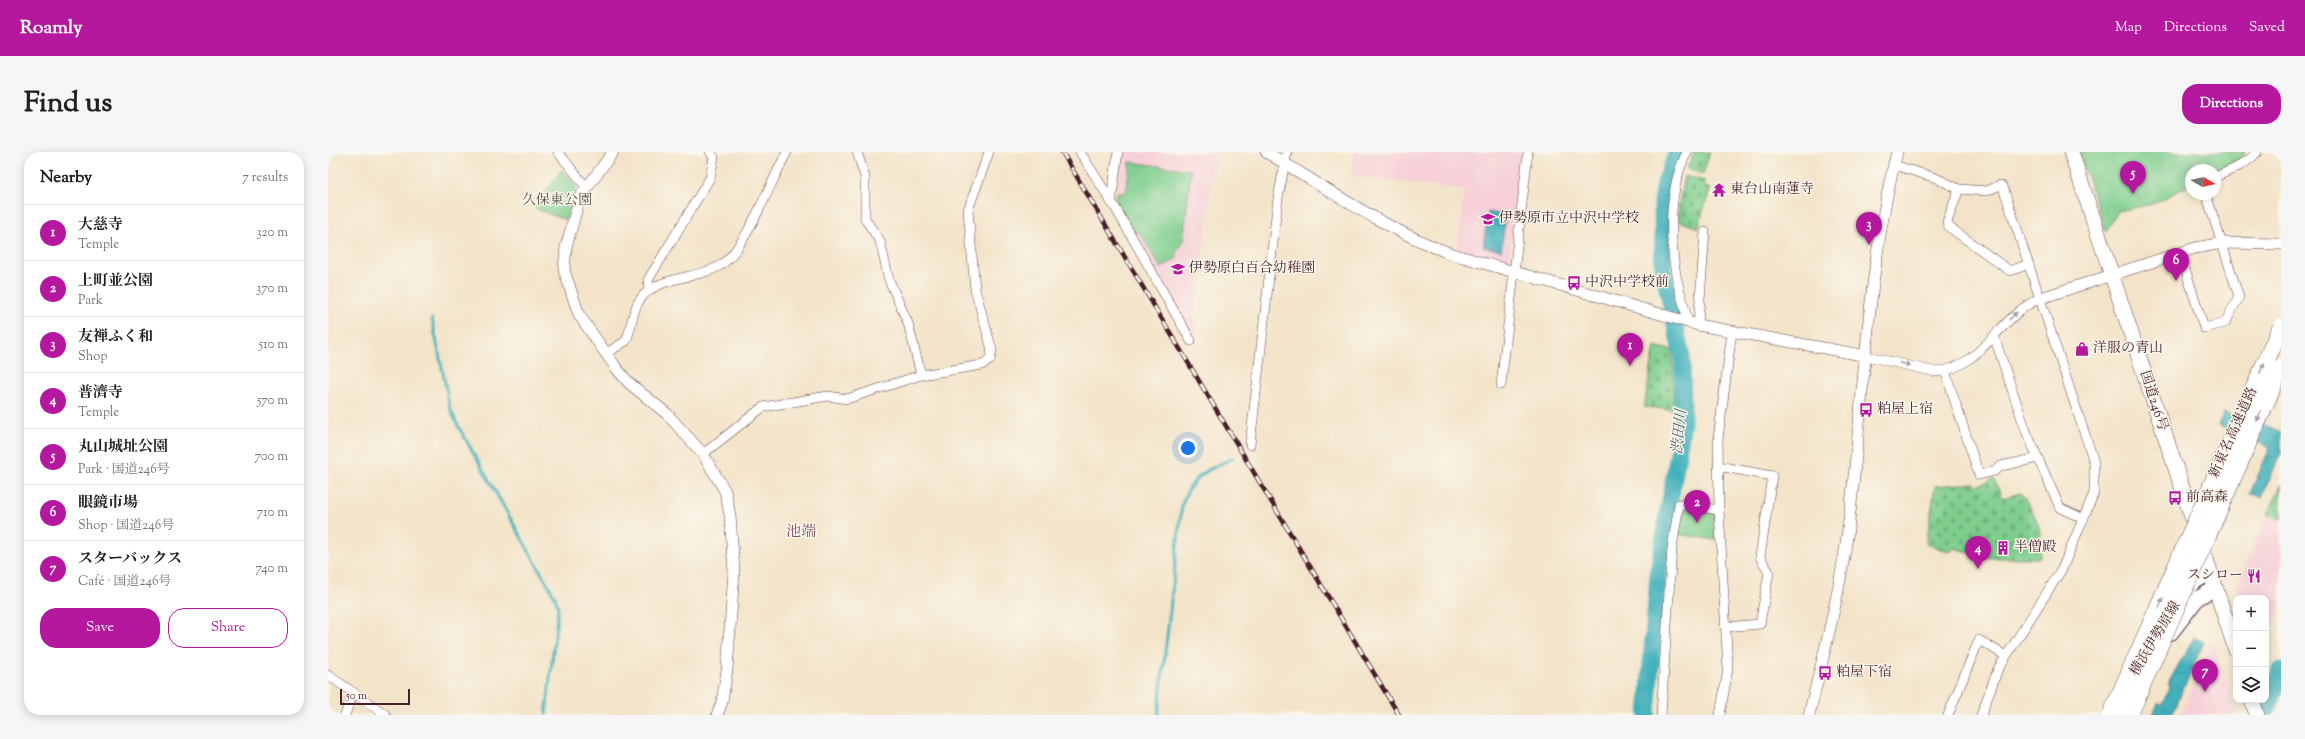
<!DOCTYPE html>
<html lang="en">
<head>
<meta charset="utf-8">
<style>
  :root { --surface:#fff; --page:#f6f6f6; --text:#202124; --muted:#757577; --line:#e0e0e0; --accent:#b5179e }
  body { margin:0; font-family:"Sorts Mill Goudy","Noto Serif JP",serif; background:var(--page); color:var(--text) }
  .controls { position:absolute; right:12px; bottom:12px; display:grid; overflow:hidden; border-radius:8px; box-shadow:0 2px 10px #0003 }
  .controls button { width:36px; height:36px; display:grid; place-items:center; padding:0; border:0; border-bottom:1px solid var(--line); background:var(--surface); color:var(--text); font:20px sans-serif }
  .compass { position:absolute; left:1857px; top:12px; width:36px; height:36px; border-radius:50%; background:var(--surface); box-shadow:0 2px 10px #0003; rotate:99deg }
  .scale { position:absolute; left:12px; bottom:10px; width:70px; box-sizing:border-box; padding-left:4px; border:2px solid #4a1f2b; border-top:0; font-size:11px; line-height:14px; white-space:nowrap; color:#4a1f2b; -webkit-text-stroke:3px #fbf7ec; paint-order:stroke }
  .you { position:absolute; left:860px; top:296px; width:14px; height:14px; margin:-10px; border:3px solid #fff; border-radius:50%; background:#1a73e8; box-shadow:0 0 0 6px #1a73e833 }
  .badge { display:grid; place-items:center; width:26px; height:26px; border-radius:50%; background:var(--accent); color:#fff; font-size:13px; font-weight:700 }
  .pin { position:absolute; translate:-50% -33px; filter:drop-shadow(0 1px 2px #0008) }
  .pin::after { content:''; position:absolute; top:21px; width:14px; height:12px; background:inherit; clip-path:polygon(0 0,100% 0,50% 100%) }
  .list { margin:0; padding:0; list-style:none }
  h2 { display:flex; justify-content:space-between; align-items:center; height:52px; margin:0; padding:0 16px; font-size:17px }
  h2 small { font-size:13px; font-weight:400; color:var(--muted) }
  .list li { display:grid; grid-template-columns:26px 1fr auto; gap:12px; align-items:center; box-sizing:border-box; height:56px; padding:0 16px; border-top:1px solid var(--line) }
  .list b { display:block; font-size:15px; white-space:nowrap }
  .list p { margin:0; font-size:13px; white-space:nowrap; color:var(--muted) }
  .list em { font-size:13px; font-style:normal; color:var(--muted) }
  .actions { display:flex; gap:8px; padding:12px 16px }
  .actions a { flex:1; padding:9px 0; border:1px solid var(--accent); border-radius:16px; text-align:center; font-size:14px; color:var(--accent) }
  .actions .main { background:var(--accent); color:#fff }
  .icon { flex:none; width:22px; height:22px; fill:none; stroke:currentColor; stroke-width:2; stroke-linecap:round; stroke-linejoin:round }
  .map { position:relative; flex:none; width:1953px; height:563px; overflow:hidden; border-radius:16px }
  header { display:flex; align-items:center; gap:24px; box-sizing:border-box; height:56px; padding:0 20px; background:var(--accent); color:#fff }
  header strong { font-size:19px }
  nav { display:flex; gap:22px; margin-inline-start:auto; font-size:14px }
  .intro { display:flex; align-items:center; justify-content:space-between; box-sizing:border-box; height:96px; padding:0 24px }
  h1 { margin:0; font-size:28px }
  .button { padding:10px 18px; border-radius:16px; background:var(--accent); color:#fff; font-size:14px; font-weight:700 }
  main { display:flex; gap:24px; padding:0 24px }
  aside { flex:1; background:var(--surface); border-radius:16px; box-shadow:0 2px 10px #0003 }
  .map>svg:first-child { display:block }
  .built { fill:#f6cfd7 }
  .green { fill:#7fce8e; stroke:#64765c }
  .cemetery { fill:url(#cemetery-stones); stroke:#64765c }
  .water { fill:url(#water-ripples); stroke:#466874 }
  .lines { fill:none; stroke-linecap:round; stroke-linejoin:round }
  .stream { stroke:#42b1bc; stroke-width:3 }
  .river { stroke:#42b1bc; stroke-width:17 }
  .minor-casing { stroke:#633d43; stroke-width:10 }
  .tertiary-casing { stroke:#633d43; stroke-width:12 }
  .primary-casing { stroke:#633d43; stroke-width:16 }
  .trunk-casing { stroke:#633d43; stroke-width:16 }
  .minor { stroke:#fff; stroke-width:9 }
  .tertiary { stroke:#fff; stroke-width:11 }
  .primary { stroke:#fff; stroke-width:14 }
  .trunk { stroke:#fff; stroke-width:15 }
  .rail-casing { stroke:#4a1f2b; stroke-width:4.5 }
  .rail { stroke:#fbf7ec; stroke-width:3; stroke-dasharray:9; stroke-linecap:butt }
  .motorway-bridge-casing { stroke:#633d43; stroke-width:18; stroke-linecap:butt }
  .motorway-bridge { stroke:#fff; stroke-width:17 }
  .oneway { fill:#ae9aa0 }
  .labels { text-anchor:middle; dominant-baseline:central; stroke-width:3; stroke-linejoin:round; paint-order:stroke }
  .poi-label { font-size:14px; fill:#4a1f2b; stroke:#fbf7ec; text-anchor:start }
  .park-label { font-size:14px; fill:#5a5449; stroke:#fbf7ec }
  .street-label { font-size:14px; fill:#4a1f2b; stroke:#fbf7ec }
  .water-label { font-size:15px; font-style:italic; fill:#475965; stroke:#fbf7ec }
  .neighbourhood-label { font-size:15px; fill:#854f64; stroke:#fbf7ec }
</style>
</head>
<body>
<header>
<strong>Roamly</strong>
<nav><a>Map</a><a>Directions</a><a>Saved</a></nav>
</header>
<div class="intro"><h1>Find us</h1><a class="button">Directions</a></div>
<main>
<aside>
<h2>Nearby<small>7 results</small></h2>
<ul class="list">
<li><span class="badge">1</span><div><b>大慈寺</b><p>Temple</p></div><em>320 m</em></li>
<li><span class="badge">2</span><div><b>上町並公園</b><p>Park</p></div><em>370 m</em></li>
<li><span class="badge">3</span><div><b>友禅ふく和</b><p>Shop</p></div><em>510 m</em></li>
<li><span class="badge">4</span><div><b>普濟寺</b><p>Temple</p></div><em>570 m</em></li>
<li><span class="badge">5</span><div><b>丸山城址公園</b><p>Park · 国道246号</p></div><em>700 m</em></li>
<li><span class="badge">6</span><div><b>眼鏡市場</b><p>Shop · 国道246号</p></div><em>710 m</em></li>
<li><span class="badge">7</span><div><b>スターバックス</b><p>Café · 国道246号</p></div><em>740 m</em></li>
</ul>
<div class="actions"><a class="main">Save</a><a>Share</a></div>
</aside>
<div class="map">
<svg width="1953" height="563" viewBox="0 0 1953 563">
  <defs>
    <pattern id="cemetery-stones" width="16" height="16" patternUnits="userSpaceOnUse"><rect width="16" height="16" fill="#7fce8e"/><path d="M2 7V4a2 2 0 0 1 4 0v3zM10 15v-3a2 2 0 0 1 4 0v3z" fill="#6fb07b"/></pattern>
    <pattern id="water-ripples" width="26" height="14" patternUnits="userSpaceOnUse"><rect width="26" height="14" fill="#42b1bc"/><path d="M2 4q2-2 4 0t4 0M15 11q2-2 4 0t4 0" fill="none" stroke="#398f99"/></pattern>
  </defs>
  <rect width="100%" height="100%" fill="#fbf7ec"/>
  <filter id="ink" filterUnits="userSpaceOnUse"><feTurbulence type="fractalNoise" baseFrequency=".025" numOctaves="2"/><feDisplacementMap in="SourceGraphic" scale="8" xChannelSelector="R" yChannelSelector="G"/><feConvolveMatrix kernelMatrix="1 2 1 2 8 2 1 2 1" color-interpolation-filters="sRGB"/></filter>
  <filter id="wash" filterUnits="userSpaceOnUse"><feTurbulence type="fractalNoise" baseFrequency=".012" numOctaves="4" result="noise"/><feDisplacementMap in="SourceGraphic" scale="16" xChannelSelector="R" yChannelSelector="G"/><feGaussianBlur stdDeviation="0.9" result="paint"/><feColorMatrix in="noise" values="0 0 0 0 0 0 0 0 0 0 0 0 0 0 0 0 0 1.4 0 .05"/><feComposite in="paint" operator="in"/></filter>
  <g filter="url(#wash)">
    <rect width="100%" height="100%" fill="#f3e4c9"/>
    <!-- built -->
    <g class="built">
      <path d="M 794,0 L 887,0 L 865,185 L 788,52 Z"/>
      <path d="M 1026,0 L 1193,0 L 1182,106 L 1175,110 L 1129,96 L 1137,38 L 1024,24 Z"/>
      <path d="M 1940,362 L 1953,367 L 1953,450 L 1940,491 L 1938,492 L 1938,446 L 1912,446 L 1908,435 Z"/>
      <path d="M 1885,489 L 1910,563 L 1852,563 Z"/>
    </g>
    <!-- green -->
    <g class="green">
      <path d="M 1751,0 L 1917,0 L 1911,7 L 1887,20 L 1887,18 L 1863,18 L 1863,32 L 1825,52 L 1790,59 L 1778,80 Z"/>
      <path d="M 802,10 L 863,18 L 855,90 L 848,100 L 849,106 L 833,116 L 811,80 L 803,79 L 788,52 L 789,40 L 798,41 Z"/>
      <path d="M 234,18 L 248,34 L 238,68 L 208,57 L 207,53 Z"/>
      <path d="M 1953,333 L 1953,367 L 1940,362 Z"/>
      <path d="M 1356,355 L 1387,361 L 1388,388 L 1349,382 L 1353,359 Z"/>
    </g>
    <!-- cemetery -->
    <g class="cemetery">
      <path d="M 1366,0 L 1382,0 L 1375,22 L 1359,17 Z"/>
      <path d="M 1356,24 L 1377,29 L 1375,34 L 1382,37 L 1370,76 L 1351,69 L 1351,54 Z"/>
      <path d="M 1327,194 L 1344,198 L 1346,258 L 1316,255 Z"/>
      <path d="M 1666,327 L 1674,346 L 1693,341 C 1709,365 1716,377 1712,406 L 1662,406 L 1625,396 L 1623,400 L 1598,392 L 1607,334 L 1647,331 L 1648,334 Z"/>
    </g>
    <!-- water -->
    <g class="water">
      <path d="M 1160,60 L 1178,63 L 1173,98 L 1155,95 Z"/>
      <path d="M 1896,260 L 1918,270 L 1921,266 L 1953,280 L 1953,301 L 1933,346 L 1922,341 L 1942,296 L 1890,273 Z"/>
      <path d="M 1866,485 L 1876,490 L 1844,563 L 1825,562 L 1830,551 L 1834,552 L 1842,535 L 1839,533 Z"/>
    </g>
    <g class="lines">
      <!-- stream -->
      <g class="stream">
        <path d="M 104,167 L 122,256 L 129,272 L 227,445 L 230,456 L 218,563"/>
        <path d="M 830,563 L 854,352 C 864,323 879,318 905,306"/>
      </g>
      <!-- river -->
      <g class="river">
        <path d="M 1319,563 L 1330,422 L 1355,271 L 1354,205 L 1335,118 L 1334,49 L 1337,31 L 1349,0"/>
        <path d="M 1938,563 L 1953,518"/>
      </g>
    </g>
  </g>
  <g filter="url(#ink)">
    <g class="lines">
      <defs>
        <g id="minor">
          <path d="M 230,0 L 258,35"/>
          <path d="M 752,0 L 788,57 L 863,189"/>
          <path d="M 1359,0 C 1340,38 1341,82 1348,123 C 1351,139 1357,155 1360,171"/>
          <path d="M 1566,13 L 1608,26 L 1631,37 L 1659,39 L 1672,33 L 1675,35 L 1766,310 L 1766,341 L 1734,417 L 1670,517 L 1653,563"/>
          <path d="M 1887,25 C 1903,18 1918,13 1929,0"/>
          <path d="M 1631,37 L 1619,70 L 1621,75 L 1682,119 L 1701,112"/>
          <path d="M 783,50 L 790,0"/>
          <path d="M 1852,101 L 1876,176 L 1897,171 L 1911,145 L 1878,42"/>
          <path d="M 321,137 L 320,128 L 382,26 L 386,5 L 382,0"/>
          <path d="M 1370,173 L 1377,80"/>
          <path d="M 1666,184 L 1698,279 L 1732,356 L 1756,367"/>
          <path d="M 277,202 L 298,189 C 304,176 303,162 311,149 C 328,121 377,129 398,109 C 420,89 444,28 459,0"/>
          <path d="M 1539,204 L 1608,220 C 1656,215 1672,162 1713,146"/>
          <path d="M 1617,219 L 1651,323 L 1667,319 L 1673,314 L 1710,306"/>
          <path d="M 593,223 L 654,213 L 662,208 L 664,198 L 647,137 L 640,58 L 661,0"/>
          <path d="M 1173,233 L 1200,0"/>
          <path d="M 922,293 L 950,46 L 959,0"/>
          <path d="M 375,302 L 435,255 L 500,244 L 519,247 L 593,223 L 580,171 L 561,128 L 552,89 L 537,67 L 537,25 L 529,0"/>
          <path d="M 1390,314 L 1444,324 L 1432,405 L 1441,420 L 1432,472 L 1397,475"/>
          <path d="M 0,523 L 58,563"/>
          <path d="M 17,563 L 25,541"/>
          <path d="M 1333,563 L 1344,396 L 1351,352 L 1391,358"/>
          <path d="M 1392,563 L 1400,517 L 1391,358 L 1390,287 L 1404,180"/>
          <path d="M 1620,563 L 1651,488 L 1678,504"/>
        </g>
        <g id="tertiary">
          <path d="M 285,0 L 252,45 L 238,95 L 236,118 L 251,163 L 289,217 L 301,231 L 339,262 L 375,302 L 397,339 L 402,363 L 406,420 L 399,518 L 394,550 L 389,563"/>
          <path d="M 938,0 C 998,36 1058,78 1124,102 L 1370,173 L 1539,204"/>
          <path d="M 1713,146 L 1867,96 L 1895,91 L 1953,92"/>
          <path d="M 1481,563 C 1496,502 1512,440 1520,377 C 1536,254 1538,120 1569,0"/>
        </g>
        <g id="primary">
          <path d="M 1856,441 L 1865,431 L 1882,421"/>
          <path d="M 1843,481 L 1870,446 L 1887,436"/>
        </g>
        <g id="trunk">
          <path d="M 1743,0 L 1908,498"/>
          <path d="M 1924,548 L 1929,563"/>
        </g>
      </defs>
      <!-- minor casing -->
      <use href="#minor" class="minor-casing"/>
      <!-- tertiary casing -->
      <use href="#tertiary" class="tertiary-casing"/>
      <!-- primary casing -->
      <use href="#primary" class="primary-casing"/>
      <!-- trunk casing -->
      <use href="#trunk" class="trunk-casing"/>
      <!-- minor -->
      <use href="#minor" class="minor"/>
      <!-- tertiary -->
      <use href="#tertiary" class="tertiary"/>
      <!-- primary -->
      <use href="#primary" class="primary"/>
      <!-- trunk -->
      <use href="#trunk" class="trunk"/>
      <defs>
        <path id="rail" d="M 734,0 L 1071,563"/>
      </defs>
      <!-- rail casing -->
      <use href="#rail" class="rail-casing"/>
      <!-- rail -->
      <use href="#rail" class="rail"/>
      <defs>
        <g id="motorway-bridge">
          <path d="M 1783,563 L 1953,175"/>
          <path d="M 1801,563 L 1953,216"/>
        </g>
      </defs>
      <!-- motorway-bridge casing -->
      <use href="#motorway-bridge" class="motorway-bridge-casing"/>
      <!-- motorway-bridge -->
      <use href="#motorway-bridge" class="motorway-bridge"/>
    </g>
    <!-- one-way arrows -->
    <defs><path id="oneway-solid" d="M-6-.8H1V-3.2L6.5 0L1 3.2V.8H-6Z"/></defs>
    <g class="oneway">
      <use href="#oneway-solid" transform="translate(1685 164) rotate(-45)"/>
      <use href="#oneway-solid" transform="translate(1577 212) rotate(13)"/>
      <use href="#oneway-solid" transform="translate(1934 216) rotate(-66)"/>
      <use href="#oneway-solid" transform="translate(1931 264) rotate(114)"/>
      <use href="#oneway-solid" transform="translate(1833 451) rotate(-67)"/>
    </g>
  </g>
  <!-- icons -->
  <defs>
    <symbol id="temple-bare" viewBox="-9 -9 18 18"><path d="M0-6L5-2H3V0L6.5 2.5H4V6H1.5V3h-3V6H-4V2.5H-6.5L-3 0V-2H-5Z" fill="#b5179e" stroke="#fbf7ec" stroke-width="2.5" paint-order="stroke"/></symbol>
    <symbol id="school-bare" viewBox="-9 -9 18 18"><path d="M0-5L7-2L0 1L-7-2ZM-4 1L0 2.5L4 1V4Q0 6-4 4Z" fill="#b5179e" stroke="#fbf7ec" stroke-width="2.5" paint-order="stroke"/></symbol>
    <symbol id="bus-bare" viewBox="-9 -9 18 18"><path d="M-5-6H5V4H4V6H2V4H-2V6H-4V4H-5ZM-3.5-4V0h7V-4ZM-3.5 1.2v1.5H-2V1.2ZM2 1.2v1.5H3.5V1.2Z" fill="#b5179e" stroke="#fbf7ec" stroke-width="2.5" paint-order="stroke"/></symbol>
    <symbol id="shop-bare" viewBox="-9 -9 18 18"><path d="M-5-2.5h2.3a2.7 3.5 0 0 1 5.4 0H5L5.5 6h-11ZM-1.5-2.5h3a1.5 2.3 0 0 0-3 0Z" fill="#b5179e" stroke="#fbf7ec" stroke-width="2.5" paint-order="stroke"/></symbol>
    <symbol id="building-bare" viewBox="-9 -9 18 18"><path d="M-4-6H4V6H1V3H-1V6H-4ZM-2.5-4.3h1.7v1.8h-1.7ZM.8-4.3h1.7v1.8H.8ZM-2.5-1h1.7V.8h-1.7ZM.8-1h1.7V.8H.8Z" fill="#b5179e" stroke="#fbf7ec" stroke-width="2.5" paint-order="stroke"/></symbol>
    <symbol id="restaurant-bare" viewBox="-9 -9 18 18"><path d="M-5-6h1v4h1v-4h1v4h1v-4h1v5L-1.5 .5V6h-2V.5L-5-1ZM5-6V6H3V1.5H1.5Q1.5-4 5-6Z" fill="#b5179e" stroke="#fbf7ec" stroke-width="2.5" paint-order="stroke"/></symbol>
  </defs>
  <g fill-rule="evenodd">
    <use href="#temple-bare" x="1381" y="28" width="20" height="20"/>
    <use href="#school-bare" x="1150" y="57" width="20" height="20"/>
    <use href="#school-bare" x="840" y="107" width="20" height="20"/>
    <use href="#bus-bare" x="1236" y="121" width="20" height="20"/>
    <use href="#shop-bare" x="1744" y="187" width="20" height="20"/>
    <use href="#bus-bare" x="1528" y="248" width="20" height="20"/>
    <use href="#bus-bare" x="1837" y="336" width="20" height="20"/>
    <use href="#building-bare" x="1665" y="386" width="20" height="20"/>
    <use href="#restaurant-bare" x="1916" y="414" width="20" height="20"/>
    <use href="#bus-bare" x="1487" y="511" width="20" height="20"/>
  </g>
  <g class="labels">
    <!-- poi labels -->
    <g class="poi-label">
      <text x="1402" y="38">東台山南蓮寺</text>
      <text x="1171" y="67">伊勢原市立中沢中学校</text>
      <text x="861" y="117">伊勢原白百合幼稚園</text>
      <text x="1257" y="131">中沢中学校前</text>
      <text x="1765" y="197">洋服の青山</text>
      <text x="1549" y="258">粕屋上宿</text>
      <text x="1858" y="346">前高森</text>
      <text x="1686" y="396">半僧殿</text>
      <text x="1915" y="424" text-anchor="end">スシロー</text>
      <text x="1508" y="521">粕屋下宿</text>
    </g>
    <!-- park labels -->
    <g class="park-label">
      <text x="229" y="49">久保東公園</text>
    </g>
    <!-- street labels -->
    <g class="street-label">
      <text transform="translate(1825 249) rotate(72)">国道246号</text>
      <text transform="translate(1906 281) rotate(-66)">新東名高速道路</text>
      <text transform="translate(1828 487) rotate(-59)">横浜伊勢原線</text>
    </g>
    <!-- water labels -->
    <g class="water-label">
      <text transform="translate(1352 280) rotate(-84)">渋田川</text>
    </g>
    <!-- neighbourhood labels -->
    <g class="neighbourhood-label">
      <text x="473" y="380">池端</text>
    </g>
  </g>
</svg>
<div class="controls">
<button>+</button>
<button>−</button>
<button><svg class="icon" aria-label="layers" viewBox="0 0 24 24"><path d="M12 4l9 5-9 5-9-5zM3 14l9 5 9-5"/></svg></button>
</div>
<svg class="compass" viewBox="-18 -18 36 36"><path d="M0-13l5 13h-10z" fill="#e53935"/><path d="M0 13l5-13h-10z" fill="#757577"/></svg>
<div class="scale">50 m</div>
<div class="you"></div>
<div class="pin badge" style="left:1302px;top:214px">1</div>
<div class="pin badge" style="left:1369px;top:371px">2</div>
<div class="pin badge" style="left:1541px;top:93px">3</div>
<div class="pin badge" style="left:1650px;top:417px">4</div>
<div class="pin badge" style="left:1805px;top:42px">5</div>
<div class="pin badge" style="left:1848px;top:129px">6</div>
<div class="pin badge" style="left:1877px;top:540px">7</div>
</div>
</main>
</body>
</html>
